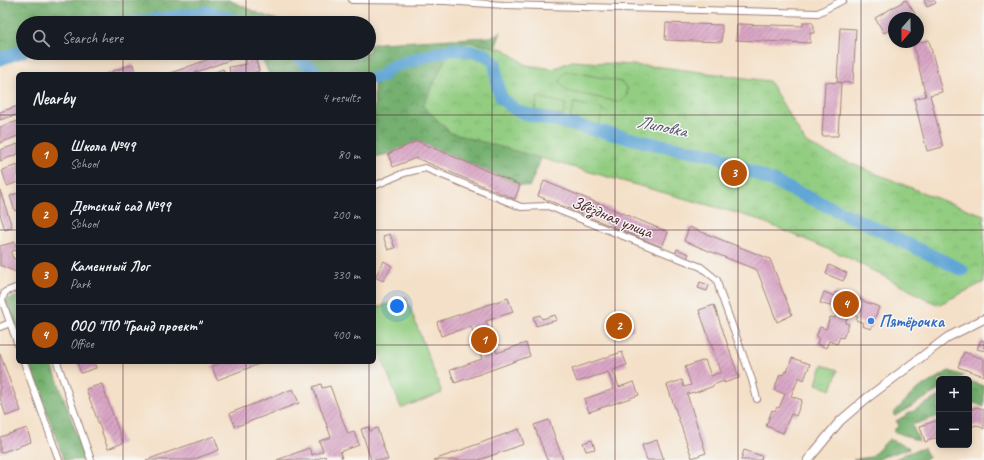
<!DOCTYPE html>
<html lang="en">
<head>
<meta charset="utf-8">
<style>
  :root { --surface:#171b24; --page:#20242c; --text:#f1f3f6; --muted:#9ea1a6; --line:#363941; --accent:#b45309 }
  body { margin:0; font-family:Caveat,sans-serif; background:var(--page); color:var(--text) }
  .controls { position:absolute; right:12px; bottom:12px; display:grid; overflow:hidden; border-radius:6px; box-shadow:0 2px 10px #0003 }
  .controls button { width:36px; height:36px; display:grid; place-items:center; padding:0; border:0; border-bottom:1px solid var(--line); background:var(--surface); color:var(--text); font:20px sans-serif }
  .compass { position:absolute; left:888px; top:12px; width:36px; height:36px; border-radius:50%; background:var(--surface); box-shadow:0 2px 10px #0003; rotate:200deg }
  .you { position:absolute; left:397px; top:306px; width:14px; height:14px; margin:-10px; border:3px solid #fff; border-radius:50%; background:#1a73e8; box-shadow:0 0 0 6px #1a73e833 }
  .badge { display:grid; place-items:center; width:26px; height:26px; border-radius:50%; background:var(--accent); color:#fff; font-size:13px; font-weight:700 }
  .pin { position:absolute; translate:-50% -50%; border:2px solid #fff; box-shadow:0 1px 4px #0006 }
  .list { margin:0; padding:0; list-style:none }
  h2 { display:flex; justify-content:space-between; align-items:center; height:52px; margin:0; padding:0 16px; font-size:17px }
  h2 small { font-size:13px; font-weight:400; color:var(--muted) }
  .list li { display:grid; grid-template-columns:26px 1fr auto; gap:12px; align-items:center; box-sizing:border-box; height:60px; padding:0 16px; border-top:1px solid var(--line) }
  .list b { display:block; font-size:15px; white-space:nowrap }
  .list p { margin:0; font-size:13px; white-space:nowrap; color:var(--muted) }
  .list em { font-size:13px; font-style:normal; color:var(--muted) }
  .icon { flex:none; width:22px; height:22px; fill:none; stroke:currentColor; stroke-width:2; stroke-linecap:round; stroke-linejoin:round }
  .map { position:relative; flex:none; width:984px; height:460px; overflow:hidden }
  .search { position:absolute; background:var(--surface); box-shadow:0 2px 10px #0003; left:16px; top:16px; width:360px; height:44px; display:flex; align-items:center; gap:10px; box-sizing:border-box; padding:0 14px; border-radius:22px; color:var(--muted); font-size:15px }
  .panel { position:absolute; background:var(--surface); box-shadow:0 2px 10px #0003; left:16px; top:72px; width:360px; height:292px; border-radius:6px }
  .map>svg:first-child { display:block }
  .forest { fill:url(#forest-crowns); stroke:#60684d }
  .park { fill:url(#park-crowns); stroke:#6e7656 }
  .garden { fill:#92cd81; stroke:#6e7656 }
  .lines { fill:none; stroke-linecap:round; stroke-linejoin:round }
  .river { stroke:#60a6d6; stroke-width:13 }
  .building { fill:url(#building-hatch) }
  .minor-casing { stroke:#9f807a; stroke-width:8 }
  .secondary-casing { stroke:#9f807a; stroke-width:10 }
  .minor { stroke:#fff; stroke-width:6 }
  .secondary { stroke:#fff; stroke-width:8 }
  .grid { fill:none; stroke:#4a1f2b; stroke-width:1; stroke-opacity:0.55 }
  .shop-dot { fill:#3f7fe0; stroke:#f6f6f2; stroke-width:1.5 }
  .labels { text-anchor:middle; dominant-baseline:central; stroke-width:3; stroke-linejoin:round; paint-order:stroke }
  .street-label { font-size:17px; fill:#4a1f2b; stroke:#f6f6f2 }
  .shop-label { font-size:17px; font-weight:bold; fill:#366cbe; stroke:#f6f6f2; text-anchor:start }
  .water-label { font-size:18px; font-style:italic; fill:#53556f; stroke:#f6f6f2 }
</style>
</head>
<body>
<div class="map">
<svg width="984" height="460" viewBox="0 0 984 460">
  <defs>
    <pattern id="forest-crowns" width="20" height="18" patternUnits="userSpaceOnUse"><rect width="20" height="18" fill="#75b06f"/><path d="M2 6a3 3 0 1 1 6 0M12 15a3 3 0 1 1 6 0" fill="none" stroke="#628f5b"/></pattern>
    <pattern id="park-crowns" width="20" height="18" patternUnits="userSpaceOnUse"><rect width="20" height="18" fill="#92cd81"/><path d="M2 6a3 3 0 1 1 6 0M12 15a3 3 0 1 1 6 0" fill="none" stroke="#7fb070"/></pattern>
    <pattern id="building-hatch" width="6" height="6" patternUnits="userSpaceOnUse"><rect width="6" height="6" fill="#d9a6c5"/><path d="M-1 1l2-2M0 6l6-6M5 7l2-2" fill="none" stroke="#b287a0"/></pattern>
  </defs>
  <rect width="100%" height="100%" fill="#f6f6f2"/>
  <filter id="ink" filterUnits="userSpaceOnUse"><feTurbulence type="fractalNoise" baseFrequency=".025" numOctaves="2"/><feDisplacementMap in="SourceGraphic" scale="8" xChannelSelector="R" yChannelSelector="G"/><feConvolveMatrix kernelMatrix="1 2 1 2 8 2 1 2 1" color-interpolation-filters="sRGB"/></filter>
  <filter id="wash" filterUnits="userSpaceOnUse"><feTurbulence type="fractalNoise" baseFrequency=".012" numOctaves="4" result="noise"/><feDisplacementMap in="SourceGraphic" scale="16" xChannelSelector="R" yChannelSelector="G"/><feGaussianBlur stdDeviation="0.9" result="paint"/><feColorMatrix in="noise" values="0 0 0 0 0 0 0 0 0 0 0 0 0 0 0 0 0 1.4 0 .05"/><feComposite in="paint" operator="in"/></filter>
  <g filter="url(#wash)">
    <rect width="100%" height="100%" fill="#f4e0c8"/>
    <!-- forest -->
    <g class="forest">
      <path d="M 0,0 L 229,0 L 260,14 L 285,23 L 244,23 L 209,12 L 130,23 L 23,23 L 23,51 L 0,59 Z"/>
      <path d="M 501,32 L 484,79 L 545,133 L 539,164 L 529,187 L 520,185 L 417,141 L 388,154 L 374,157 L 374,74 L 269,74 L 264,62 L 251,53 L 369,53 L 369,45 L 380,43 L 490,37 Z"/>
      <path d="M 18,296 L 18,333 L 6,300 Z"/>
      <path d="M 29,362 L 51,362 L 86,460 L 64,460 Z"/>
      <path d="M 949,371 L 964,376 L 958,379 L 939,379 L 939,390 L 895,416 L 893,414 L 916,390 Z"/>
      <path d="M 969,381 L 984,386 L 984,407 L 975,403 L 969,405 Z"/>
      <path d="M 939,396 L 939,416 L 912,425 L 919,441 L 893,431 L 899,425 L 896,421 Z"/>
      <path d="M 889,439 L 910,448 L 883,457 L 878,460 L 853,460 L 871,457 Z"/>
      <path d="M 924,448 L 929,458 L 923,460 L 894,460 L 905,454 Z"/>
    </g>
    <!-- park -->
    <g class="park">
      <path d="M 470,42 L 504,49 L 526,65 L 553,69 L 572,61 L 662,67 L 769,81 L 806,143 L 835,157 L 949,203 L 984,215 L 984,282 L 938,305 L 847,257 L 754,218 L 451,133 L 423,106 L 445,60 L 443,47 Z"/>
      <path d="M 822,365 L 838,370 L 831,390 L 816,384 Z"/>
    </g>
    <!-- garden -->
    <g class="garden">
      <path d="M 566,72 L 574,72 L 621,82 L 627,87 L 627,95 L 622,101 L 614,101 L 567,91 C 558,83 558,80 566,72 Z"/>
      <path d="M 538,97 L 566,104 L 563,116 L 535,110 Z"/>
      <path d="M 574,103 L 603,109 L 599,125 L 570,119 Z"/>
      <path d="M 406,297 L 442,393 L 401,408 L 374,338 L 374,309 Z"/>
    </g>
    <g class="lines">
      <!-- river -->
      <g class="river">
        <path d="M 130,23 L 209,12 L 244,23"/>
        <path d="M 293,53 L 319,74"/>
        <path d="M 0,59 L 23,51"/>
        <path d="M 374,78 L 382,76 L 391,67 L 423,57 L 453,49 L 485,54 L 495,63 L 498,89 L 502,99 L 516,110 L 530,115 L 655,144 L 715,155 L 856,219 L 962,270"/>
      </g>
    </g>
    <g id="blocks">
      <!-- building -->
      <g class="building">
        <path d="M 906,0 L 915,14 L 909,18 L 894,18 L 894,27 L 884,33 L 875,18 Z"/>
        <path d="M 924,0 L 934,0 L 936,3 L 927,7 Z"/>
        <path d="M 803,22 L 811,22 L 814,25 L 814,33 L 810,33 L 810,43 L 736,40 L 737,24 L 803,26 Z"/>
        <path d="M 666,23 L 722,25 L 722,42 L 665,40 Z"/>
        <path d="M 840,28 L 856,29 L 853,83 L 837,82 Z"/>
        <path d="M 929,40 L 942,92 L 930,95 L 943,147 L 927,151 L 914,99 L 926,96 L 913,44 Z"/>
        <path d="M 226,53 L 244,53 L 244,55 L 191,74 L 168,74 Z"/>
        <path d="M 245,53 L 254,53 L 259,71 L 252,73 L 252,74 L 230,74 L 229,67 L 247,64 Z"/>
        <path d="M 133,64 L 136,74 L 106,74 Z"/>
        <path d="M 223,69 L 225,74 L 210,74 Z"/>
        <path d="M 825,82 L 841,83 L 838,136 L 822,136 Z"/>
        <path d="M 18,106 L 18,114 L 0,120 L 0,112 Z"/>
        <path d="M 18,121 L 18,136 L 0,143 L 0,127 Z"/>
        <path d="M 417,141 L 520,185 L 515,199 L 416,158 L 393,167 L 388,154 Z"/>
        <path d="M 18,144 L 18,154 L 0,161 L 0,150 Z"/>
        <path d="M 18,165 L 18,182 L 7,186 L 2,170 Z"/>
        <path d="M 544,181 L 668,232 L 662,247 L 538,196 Z"/>
        <path d="M 0,190 L 12,227 L 5,230 L 0,214 Z"/>
        <path d="M 18,193 L 18,210 L 15,211 L 10,196 Z"/>
        <path d="M 689,227 L 770,259 L 792,315 L 777,322 L 757,270 L 684,241 Z"/>
        <path d="M 390,234 L 395,248 L 388,250 L 383,236 Z"/>
        <path d="M 15,242 L 18,250 L 12,251 L 11,253 L 13,258 L 16,260 L 17,264 L 18,263 L 18,271 L 16,272 L 2,266 L 0,266 L 0,246 Z"/>
        <path d="M 677,249 L 689,254 L 686,260 L 675,255 Z"/>
        <path d="M 384,261 L 392,266 L 383,281 L 375,277 Z"/>
        <path d="M 829,265 L 847,273 L 843,281 L 826,274 Z"/>
        <path d="M 700,282 L 709,285 L 707,291 L 698,288 Z"/>
        <path d="M 824,292 L 834,296 L 835,292 L 845,296 L 845,294 L 879,307 L 871,329 L 862,326 L 863,323 L 856,320 L 858,317 L 849,313 L 845,323 L 849,324 L 843,338 L 840,337 L 837,344 L 829,341 L 826,348 L 817,344 L 819,338 L 816,337 L 820,327 L 826,329 L 830,317 L 835,318 L 837,313 L 840,314 L 843,306 L 831,302 L 830,306 L 820,303 Z"/>
        <path d="M 508,298 L 513,312 L 486,321 L 497,353 L 526,343 L 530,356 L 455,383 L 450,370 L 482,359 L 471,326 L 441,336 L 437,322 Z"/>
        <path d="M 714,305 L 739,378 L 724,383 L 724,381 L 713,385 L 714,386 L 694,393 L 694,392 L 687,394 L 706,453 L 692,458 L 667,385 L 682,380 L 684,387 L 691,385 L 685,367 L 705,360 L 711,376 L 721,372 L 699,310 Z"/>
        <path d="M 540,315 L 542,319 L 555,315 L 557,320 L 536,326 L 533,317 Z"/>
        <path d="M 631,321 L 634,329 L 627,331 L 624,324 Z"/>
        <path d="M 981,340 L 984,341 L 984,351 L 977,349 Z"/>
        <path d="M 622,352 L 627,365 L 613,370 L 619,387 L 634,382 L 639,395 L 589,412 L 584,399 L 614,389 L 608,372 L 577,382 L 572,369 Z"/>
        <path d="M 964,352 L 984,359 L 984,376 L 958,367 Z"/>
        <path d="M 0,354 L 21,411 L 6,416 L 0,398 Z"/>
        <path d="M 792,358 L 810,364 L 804,380 L 799,377 L 791,396 L 802,400 L 796,416 L 791,414 L 783,433 L 766,426 L 772,410 L 775,411 L 777,407 L 779,408 L 785,394 L 774,390 L 780,374 L 783,375 L 785,371 L 787,372 Z"/>
        <path d="M 77,362 L 94,362 L 96,368 L 81,373 Z"/>
        <path d="M 223,362 L 264,362 L 217,380 L 212,366 Z"/>
        <path d="M 102,384 L 123,443 L 108,449 L 86,389 Z"/>
        <path d="M 321,384 L 322,388 L 330,386 L 348,434 L 354,432 L 359,445 L 340,452 L 342,458 L 338,460 L 326,460 L 325,456 L 314,460 L 277,460 L 309,448 L 312,455 L 323,451 L 319,441 L 331,437 L 313,387 Z"/>
        <path d="M 293,389 L 299,403 L 235,427 L 230,413 Z"/>
        <path d="M 978,407 L 984,410 L 984,429 L 977,425 L 969,427 L 969,410 Z"/>
        <path d="M 549,420 L 563,460 L 547,460 L 534,425 Z"/>
        <path d="M 939,420 L 939,437 L 925,442 L 920,426 Z"/>
        <path d="M 369,427 L 370,431 L 377,428 L 388,460 L 371,460 L 361,429 Z"/>
        <path d="M 27,428 L 31,442 L 0,453 L 0,437 Z"/>
        <path d="M 519,429 L 524,444 L 479,460 L 434,460 Z"/>
        <path d="M 214,436 L 219,450 L 192,460 L 146,460 Z"/>
        <path d="M 592,440 L 595,449 L 586,451 L 583,443 Z"/>
        <path d="M 657,440 L 664,460 L 647,460 L 642,445 Z"/>
        <path d="M 744,450 L 762,456 L 761,460 L 741,460 Z"/>
      </g>
    </g>
  </g>
  <g filter="url(#ink)">
    <use href="#blocks" fill-opacity="0" stroke="#9f807a" stroke-width="1"/>
    <g class="lines">
      <defs>
        <g id="minor">
          <path d="M 352,0 L 445,1 L 504,5 L 818,13 L 843,0"/>
          <path d="M 374,186 L 404,173 L 425,168 L 521,207 L 548,206 L 701,267 L 717,280 L 720,292 L 752,380 L 757,399"/>
          <path d="M 18,287 L 5,292 L 2,300 L 18,345"/>
          <path d="M 0,327 L 10,323"/>
          <path d="M 24,362 L 59,460"/>
          <path d="M 57,362 L 91,460"/>
        </g>
        <path id="secondary" d="M 808,460 L 840,421 L 867,398 L 948,337 L 984,319"/>
      </defs>
      <!-- minor casing -->
      <use href="#minor" class="minor-casing"/>
      <!-- secondary casing -->
      <use href="#secondary" class="secondary-casing"/>
      <!-- minor -->
      <use href="#minor" class="minor"/>
      <!-- secondary -->
      <use href="#secondary" class="secondary"/>
    </g>
  </g>
  <!-- grid -->
  <path class="grid" d="M 123,0 L 123,23M 246,0 L 246,23M 369,0 L 369,23M 492,0 L 492,460M 615,0 L 615,460M 738,0 L 738,460M 861,0 L 861,460M 369,23 L 369,53M 123,53 L 123,74M 246,53 L 246,74M 369,53 L 369,74M 0,115 L 18,115M 374,115 L 984,115M 0,230 L 18,230M 374,230 L 984,230M 0,345 L 18,345M 374,345 L 984,345M 123,362 L 123,460M 246,362 L 246,460M 369,362 L 369,460"/>
  <!-- markers -->
  <circle class="shop-dot" cx="871" cy="321" r="4"/>
  <g class="labels">
    <!-- street labels -->
    <g class="street-label">
      <text transform="translate(612 217) rotate(22)">Звёздная улица</text>
    </g>
    <!-- shop labels -->
    <g class="shop-label">
      <text x="879" y="321">Пятёрочка</text>
    </g>
    <!-- water labels -->
    <g class="water-label">
      <text transform="translate(662 126) rotate(12)">Липовка</text>
    </g>
  </g>
</svg>
<div class="controls">
<button>+</button>
<button>−</button>
</div>
<svg class="compass" viewBox="-18 -18 36 36"><path d="M0-13l5 13h-10z" fill="#e53935"/><path d="M0 13l5-13h-10z" fill="#9ea1a6"/></svg>
<div class="you"></div>
<div class="pin badge" style="left:484px;top:340px">1</div>
<div class="pin badge" style="left:619px;top:326px">2</div>
<div class="pin badge" style="left:734px;top:173px">3</div>
<div class="pin badge" style="left:846px;top:304px">4</div>
<div class="search"><svg class="icon" aria-label="search" viewBox="0 0 24 24"><circle cx="10" cy="10" r="6"/><path d="M15 15l6 6"/></svg>Search here</div>
<section class="panel">
<h2>Nearby<small>4 results</small></h2>
<ul class="list">
<li><span class="badge">1</span><div><b>Школа №49</b><p>School</p></div><em>80 m</em></li>
<li><span class="badge">2</span><div><b>Детский сад №99</b><p>School</p></div><em>200 m</em></li>
<li><span class="badge">3</span><div><b>Каменный Лог</b><p>Park</p></div><em>330 m</em></li>
<li><span class="badge">4</span><div><b>ООО &quot;ПО &quot;Гранд проект&quot;</b><p>Office</p></div><em>400 m</em></li>
</ul>
</section>
</div>
</body>
</html>
